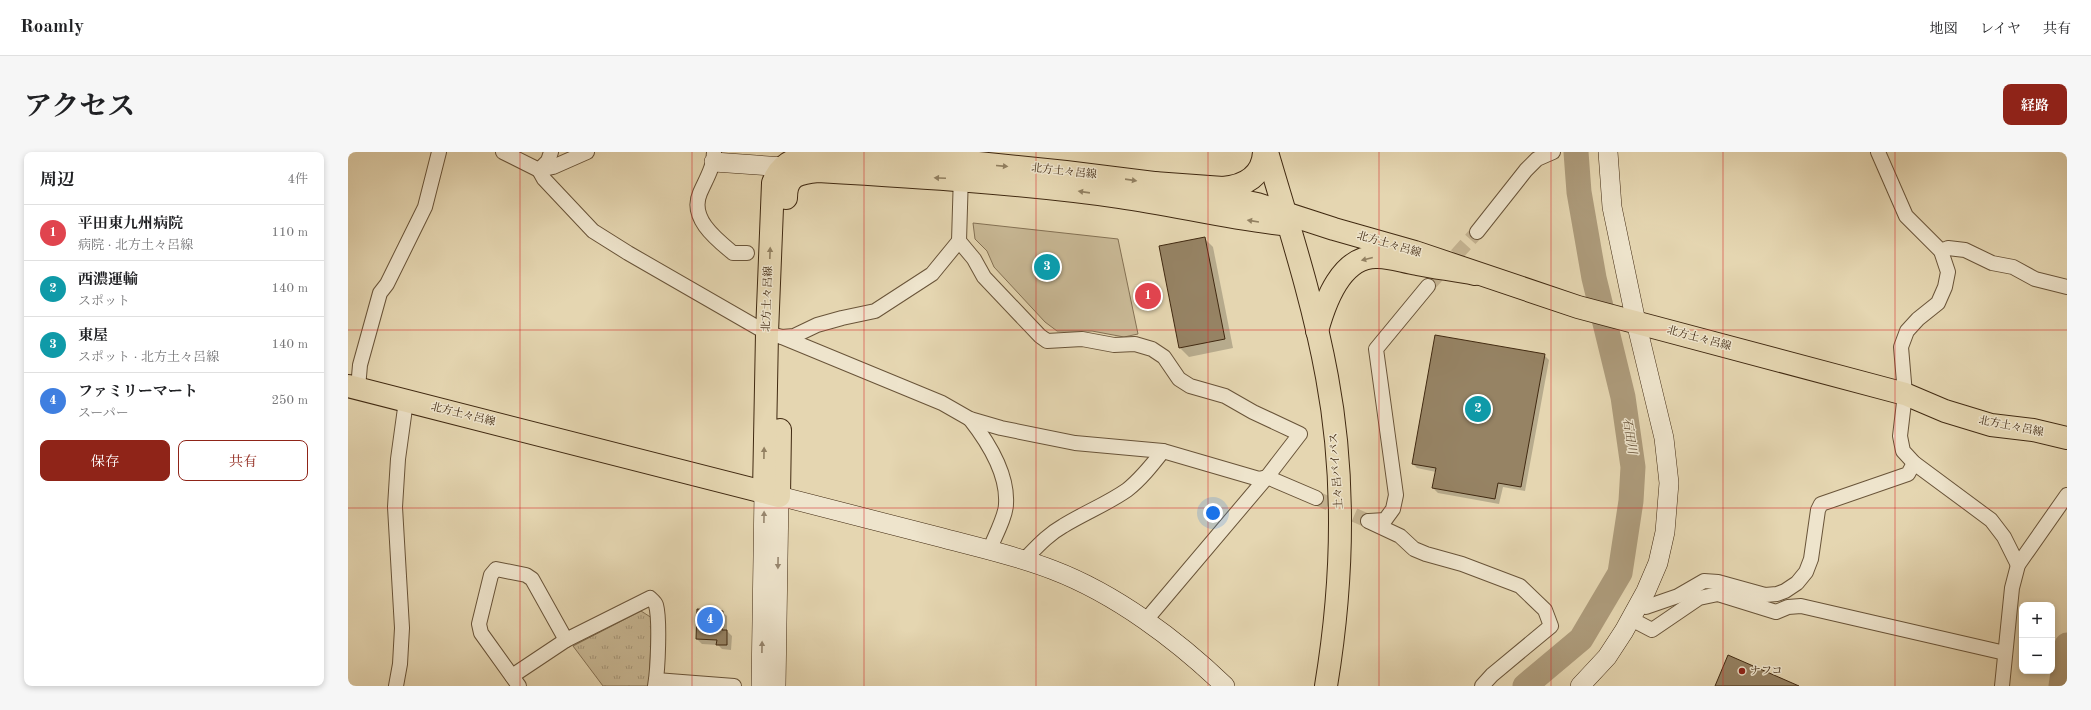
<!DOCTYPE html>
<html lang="ja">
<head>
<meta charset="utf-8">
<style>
  :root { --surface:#fff; --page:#f6f6f6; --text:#202124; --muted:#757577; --line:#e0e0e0; --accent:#8f2418 }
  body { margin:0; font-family:"Old Standard TT","Noto Serif JP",serif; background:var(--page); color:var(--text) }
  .controls { position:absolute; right:12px; bottom:12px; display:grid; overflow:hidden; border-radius:8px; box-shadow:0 2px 6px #0003 }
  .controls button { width:36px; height:36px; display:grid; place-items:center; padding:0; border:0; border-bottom:1px solid var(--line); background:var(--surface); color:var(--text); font:20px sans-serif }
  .you { position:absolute; left:865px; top:361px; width:14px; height:14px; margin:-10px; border:3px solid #fff; border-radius:50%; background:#1a73e8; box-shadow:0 0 0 6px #1a73e833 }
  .badge { display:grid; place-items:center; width:26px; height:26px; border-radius:50%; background:var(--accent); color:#fff; font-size:13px; font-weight:700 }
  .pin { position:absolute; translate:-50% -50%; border:2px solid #fff; box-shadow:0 1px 4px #0006 }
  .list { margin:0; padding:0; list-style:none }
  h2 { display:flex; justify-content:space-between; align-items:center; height:52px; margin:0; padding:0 16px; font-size:17px }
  h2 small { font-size:13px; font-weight:400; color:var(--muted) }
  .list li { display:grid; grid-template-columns:26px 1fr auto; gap:12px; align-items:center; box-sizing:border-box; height:56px; padding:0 16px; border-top:1px solid var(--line) }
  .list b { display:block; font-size:15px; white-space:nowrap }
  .list p { margin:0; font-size:13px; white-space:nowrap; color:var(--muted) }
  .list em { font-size:13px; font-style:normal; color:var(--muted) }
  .actions { display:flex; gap:8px; padding:12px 16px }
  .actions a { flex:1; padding:9px 0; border:1px solid var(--accent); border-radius:8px; text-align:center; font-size:14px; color:var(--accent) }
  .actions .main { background:var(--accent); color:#fff }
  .map { position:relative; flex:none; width:1719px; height:534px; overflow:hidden; border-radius:8px }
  header { display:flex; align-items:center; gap:24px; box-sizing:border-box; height:56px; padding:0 20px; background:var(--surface); border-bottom:1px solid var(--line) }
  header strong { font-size:19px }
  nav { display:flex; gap:22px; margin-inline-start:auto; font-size:14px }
  .intro { display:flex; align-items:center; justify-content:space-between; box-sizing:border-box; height:96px; padding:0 24px }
  h1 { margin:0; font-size:28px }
  .button { padding:10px 18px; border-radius:8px; background:var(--accent); color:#fff; font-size:14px; font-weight:700 }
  main { display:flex; gap:24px; padding:0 24px }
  aside { flex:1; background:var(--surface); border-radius:8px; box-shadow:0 2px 6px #0003 }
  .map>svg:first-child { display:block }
  .green { fill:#c9b996; stroke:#847154 }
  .park { fill:url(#park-tufts); stroke:#847154 }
  .shadow { fill:#0003 }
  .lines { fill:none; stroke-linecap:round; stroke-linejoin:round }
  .river { stroke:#ad9b7b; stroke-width:25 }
  .building { fill:#968364; stroke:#402911 }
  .street-tunnel { stroke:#c4b391; stroke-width:14; stroke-dasharray:14 7; stroke-linecap:butt }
  .street-casing { stroke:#695439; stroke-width:16 }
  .secondary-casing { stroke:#402911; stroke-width:20 }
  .primary-casing { stroke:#402911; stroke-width:24 }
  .highway-casing { stroke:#402911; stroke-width:24 }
  .street { stroke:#eee4cc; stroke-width:14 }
  .secondary { stroke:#eee4cc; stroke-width:19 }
  .primary { stroke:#e5d6b1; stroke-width:22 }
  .highway { stroke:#e5d6b1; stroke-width:22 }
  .oneway { fill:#928061 }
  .oneway2 { fill:#97866e }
  .grid { fill:none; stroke:#d62828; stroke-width:1; stroke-opacity:0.55 }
  .poi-dot { fill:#8f2418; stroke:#eee4cc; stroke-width:1.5 }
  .labels { text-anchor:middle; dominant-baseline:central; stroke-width:3; stroke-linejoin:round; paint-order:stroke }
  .street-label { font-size:11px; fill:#402911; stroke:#eee4cc }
  .poi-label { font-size:11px; fill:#402911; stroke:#eee4cc; text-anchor:start }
  .water-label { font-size:12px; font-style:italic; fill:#5b462c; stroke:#eee4cc }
</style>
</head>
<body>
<header>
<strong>Roamly</strong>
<nav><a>地図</a><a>レイヤ</a><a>共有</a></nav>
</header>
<div class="intro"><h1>アクセス</h1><a class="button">経路</a></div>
<main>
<aside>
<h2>周辺<small>4件</small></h2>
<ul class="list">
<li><span class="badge" style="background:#e0444e">1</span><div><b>平田東九州病院</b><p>病院 · 北方土々呂線</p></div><em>110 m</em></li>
<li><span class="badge" style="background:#0f9aa8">2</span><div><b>西濃運輸</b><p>スポット</p></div><em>140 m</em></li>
<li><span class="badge" style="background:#0f9aa8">3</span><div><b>東屋</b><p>スポット · 北方土々呂線</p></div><em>140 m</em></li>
<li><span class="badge" style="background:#3f7fe0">4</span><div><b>ファミリーマート</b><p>スーパー</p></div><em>250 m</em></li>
</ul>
<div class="actions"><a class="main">保存</a><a>共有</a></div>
</aside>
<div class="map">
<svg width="1719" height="534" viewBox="0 0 1719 534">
  <defs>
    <pattern id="park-tufts" width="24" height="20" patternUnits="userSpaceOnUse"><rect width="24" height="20" fill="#c9b996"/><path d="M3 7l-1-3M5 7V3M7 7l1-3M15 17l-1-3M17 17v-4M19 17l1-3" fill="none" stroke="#a59679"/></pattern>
  </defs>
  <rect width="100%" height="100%" fill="#e5d6b1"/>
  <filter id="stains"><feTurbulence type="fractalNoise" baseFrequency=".005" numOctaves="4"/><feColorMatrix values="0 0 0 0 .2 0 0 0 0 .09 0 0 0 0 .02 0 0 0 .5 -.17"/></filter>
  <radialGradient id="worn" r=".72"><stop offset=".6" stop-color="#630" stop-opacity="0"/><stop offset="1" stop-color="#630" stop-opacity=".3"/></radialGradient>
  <!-- green -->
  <path class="green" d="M 625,71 L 770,87 L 790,182 L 776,185 L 744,179 L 709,179 L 697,170 L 646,115 L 639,99 L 627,87 Z"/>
  <!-- park -->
  <path class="park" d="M 293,459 L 304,466 L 301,534 L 255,534 L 225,494 Z"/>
  <!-- shadow -->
  <g class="shadow">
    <path d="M 856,86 L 865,95 L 885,196 L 841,205 L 832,196 Z"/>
    <path d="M 702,113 L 703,119 L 696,117 Z"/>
    <path d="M 1196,203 L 1201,208 L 1177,339 L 1155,335 L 1151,352 L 1090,341 L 1085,336 L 1088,320 L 1069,316 L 1065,312 Z"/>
    <path d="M 350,459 L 374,460 L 379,464 L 379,479 L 384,484 L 383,498 L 374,497 L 370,493 L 354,492 L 349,487 Z"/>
  </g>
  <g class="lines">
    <!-- river -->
    <g class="river">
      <path d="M 1177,534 L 1233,487 L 1272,421 L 1283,349 L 1285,315 L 1275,245 L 1246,126 L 1231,40 L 1228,0"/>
      <path d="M 1713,534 L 1719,493"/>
    </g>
  </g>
  <!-- building -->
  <g class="building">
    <path d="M 857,85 L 877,187 L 831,196 L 811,94 Z"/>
    <path d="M 697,111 L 703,113 L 701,119 L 695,117 Z"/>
    <path d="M 1087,183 L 1197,202 L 1173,335 L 1150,331 L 1147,347 L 1084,336 L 1088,316 L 1064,312 Z"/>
    <path d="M 349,457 L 375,459 L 374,478 L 379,478 L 379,493 L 368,493 L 369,488 L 348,487 Z"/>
    <path d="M 1380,503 L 1451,534 L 1367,534 Z"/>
  </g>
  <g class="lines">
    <!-- street-tunnel -->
    <g class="street-tunnel">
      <path d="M 1080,134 L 1129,80"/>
      <path d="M 968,346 L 1020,369"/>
    </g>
    <defs>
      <g id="street">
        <path d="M 155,0 L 191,18 L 205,15 L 239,0"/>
        <path d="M 366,0 C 366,15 358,27 352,41 C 341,66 368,87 385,101 L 399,101"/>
        <path d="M 1530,0 L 1558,64 L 1593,99 L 1600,120 L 1597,135 L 1590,151 L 1570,167 L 1559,179 L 1553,195 L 1557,242 L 1552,284 L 1555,299 L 1566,311 L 1643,368 L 1656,385 L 1670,413"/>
        <path d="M 191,18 L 196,27 L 245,79 L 280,101 L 419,181 L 434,185 L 594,251 L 622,267 L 653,276 L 727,291 L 815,299 L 911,327 L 919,325 L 968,346"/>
        <path d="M 191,18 L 200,9 L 203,0"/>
        <path d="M 613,22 L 611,89 L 626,107 L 636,125 L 692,184 L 699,189 L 734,187 L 766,193 L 787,192 L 804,197 L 816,205 L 831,227 L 842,234 L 877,244 L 905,260 L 952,282 L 919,325 L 798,468"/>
        <path d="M 1129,80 L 1178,18 L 1189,7 L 1205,0"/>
        <path d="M 1593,99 L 1600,96 L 1617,98 L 1644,111 L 1665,115 L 1687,127 L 1719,135"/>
        <path d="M 434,185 L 446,184 L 469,173 L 494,166 L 527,159 L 584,122 L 611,89"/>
        <path d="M 10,236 L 12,213 L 32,141 L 39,132 L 77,55 L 91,0"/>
        <path d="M 622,267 C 640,290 660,321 658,352 C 658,364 646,386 641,399"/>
        <path d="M 1020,369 L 1052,384 L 1066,397 L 1078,402 L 1114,412 L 1172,434 L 1197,458 L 1203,474 L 1144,523 L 1134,534"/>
        <path d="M 1021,369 L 1037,368 L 1045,357 L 1048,343 L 1028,197 L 1080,134"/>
        <path d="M 675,409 C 688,396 699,383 715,374 C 736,361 759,352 779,338 C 793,327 804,313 815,299"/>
        <path d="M 1291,451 L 1298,455 L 1330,444 L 1356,429 L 1370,430 L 1417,443 L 1429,442 L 1437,439 L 1449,431 L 1458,420 L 1463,407 L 1470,358 L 1473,352 L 1560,322 L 1566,311"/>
        <path d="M 1283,467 L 1304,478 L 1351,446 L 1370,442 L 1428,460 L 1440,455 L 1453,454 L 1657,501"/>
        <path d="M 164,524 L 218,488"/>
        <path d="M 308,528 L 386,534"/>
        <path d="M 48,534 L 52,512 L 54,476 L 47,355 L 50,307 L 58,249"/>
        <path d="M 171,534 L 133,481 L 131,472 L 143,423 L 148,417 L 178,423 L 184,427 L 218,488 L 302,446 C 304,448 307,450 308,453 C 312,467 310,518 307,534"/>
        <path d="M 1654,534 L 1664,436 L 1670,413 L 1719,343"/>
      </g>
      <g id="secondary">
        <path d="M 366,10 L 436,15"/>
        <path d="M 413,534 L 416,340"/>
        <path d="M 428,534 L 431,344 C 486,358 540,372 595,386 C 632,396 670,404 705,418 C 768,442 829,488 877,534"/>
        <path d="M 1232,534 L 1259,505 L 1276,479 L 1298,439 L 1310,411 L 1317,380 L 1321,331 L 1316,286 L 1288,170 L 1264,55 L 1260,0"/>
      </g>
      <g id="primary">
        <path d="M 438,46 C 438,23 451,21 470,19 C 572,25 672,31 772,45 C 829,53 886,68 943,73"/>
        <path d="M 0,234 L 431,344 L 432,278"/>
        <path d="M 416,340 L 419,181 L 425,31 C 431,13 445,7 463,3 L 611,9 L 718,20 L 806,31 L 909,52 L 986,77 L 1067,100 L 1230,155 L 1557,242 L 1597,259 L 1643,273 L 1685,278 L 1719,286"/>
      </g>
      <g id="highway">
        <path d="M 919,0 C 941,75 965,148 979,225 C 998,327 995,431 978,534"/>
        <path d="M 806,31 L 875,36 C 897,34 915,24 916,0"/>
        <path d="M 969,179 C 977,150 993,103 1030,105 C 1043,105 1056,110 1069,112 C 1088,116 1108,118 1127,122"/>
      </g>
    </defs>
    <!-- street casing -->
    <use href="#street" class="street-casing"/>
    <!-- secondary casing -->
    <use href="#secondary" class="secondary-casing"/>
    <!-- primary casing -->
    <use href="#primary" class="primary-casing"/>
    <!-- highway casing -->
    <use href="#highway" class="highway-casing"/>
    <!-- street -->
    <use href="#street" class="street"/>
    <!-- secondary -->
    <use href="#secondary" class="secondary"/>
    <!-- primary -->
    <use href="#primary" class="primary"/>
    <!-- highway -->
    <use href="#highway" class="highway"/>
  </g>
  <!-- one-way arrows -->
  <defs><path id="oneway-solid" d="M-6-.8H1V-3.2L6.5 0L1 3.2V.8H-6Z"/></defs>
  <g class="oneway">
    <use href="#oneway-solid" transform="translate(654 14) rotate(5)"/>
    <use href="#oneway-solid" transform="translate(592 26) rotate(-177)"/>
    <use href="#oneway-solid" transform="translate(783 28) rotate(8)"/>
    <use href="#oneway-solid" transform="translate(736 40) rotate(-172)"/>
    <use href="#oneway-solid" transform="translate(905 69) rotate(-171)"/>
    <use href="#oneway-solid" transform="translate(422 101) rotate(-88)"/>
    <use href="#oneway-solid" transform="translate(1019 107) rotate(166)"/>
    <use href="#oneway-solid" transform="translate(416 301) rotate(-89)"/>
  </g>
  <g class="oneway2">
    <use href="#oneway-solid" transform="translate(416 365) rotate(-89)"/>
    <use href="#oneway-solid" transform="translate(430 411) rotate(91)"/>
    <use href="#oneway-solid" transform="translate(414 495) rotate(-89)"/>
  </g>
  <!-- grid -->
  <path class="grid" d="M 172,0 L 172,534M 344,0 L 344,534M 516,0 L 516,534M 688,0 L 688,534M 860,0 L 860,534M 1031,0 L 1031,534M 1203,0 L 1203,534M 1375,0 L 1375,534M 1547,0 L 1547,534M 0,178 L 1719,178M 0,356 L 1719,356"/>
  <!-- markers -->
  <circle class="poi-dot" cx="1394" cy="519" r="4"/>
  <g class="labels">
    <!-- street labels -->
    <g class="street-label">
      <text transform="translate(716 20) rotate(6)">北方土々呂線</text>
      <text transform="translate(1041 93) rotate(16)">北方土々呂線</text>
      <text transform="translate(420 147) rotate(-88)">北方土々呂線</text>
      <text transform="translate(1351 187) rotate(15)">北方土々呂線</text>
      <text transform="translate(115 263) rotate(14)">北方土々呂線</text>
      <text transform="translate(1663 275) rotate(11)">北方土々呂線</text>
      <text transform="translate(989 319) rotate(-94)">土々呂バイパス</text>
    </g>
    <!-- poi labels -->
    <g class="poi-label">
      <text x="1402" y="519">ナフコ</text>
    </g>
    <!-- water labels -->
    <g class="water-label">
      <text transform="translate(1281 284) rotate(81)">石田川</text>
    </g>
  </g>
  <rect width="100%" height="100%" filter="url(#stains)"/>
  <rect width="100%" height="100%" fill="url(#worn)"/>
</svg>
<div class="controls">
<button>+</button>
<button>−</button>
</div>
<div class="you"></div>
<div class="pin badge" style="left:800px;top:144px;background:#e0444e">1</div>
<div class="pin badge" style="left:1130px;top:257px;background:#0f9aa8">2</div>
<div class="pin badge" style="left:699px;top:115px;background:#0f9aa8">3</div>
<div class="pin badge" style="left:362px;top:468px;background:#3f7fe0">4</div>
</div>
</main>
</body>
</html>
